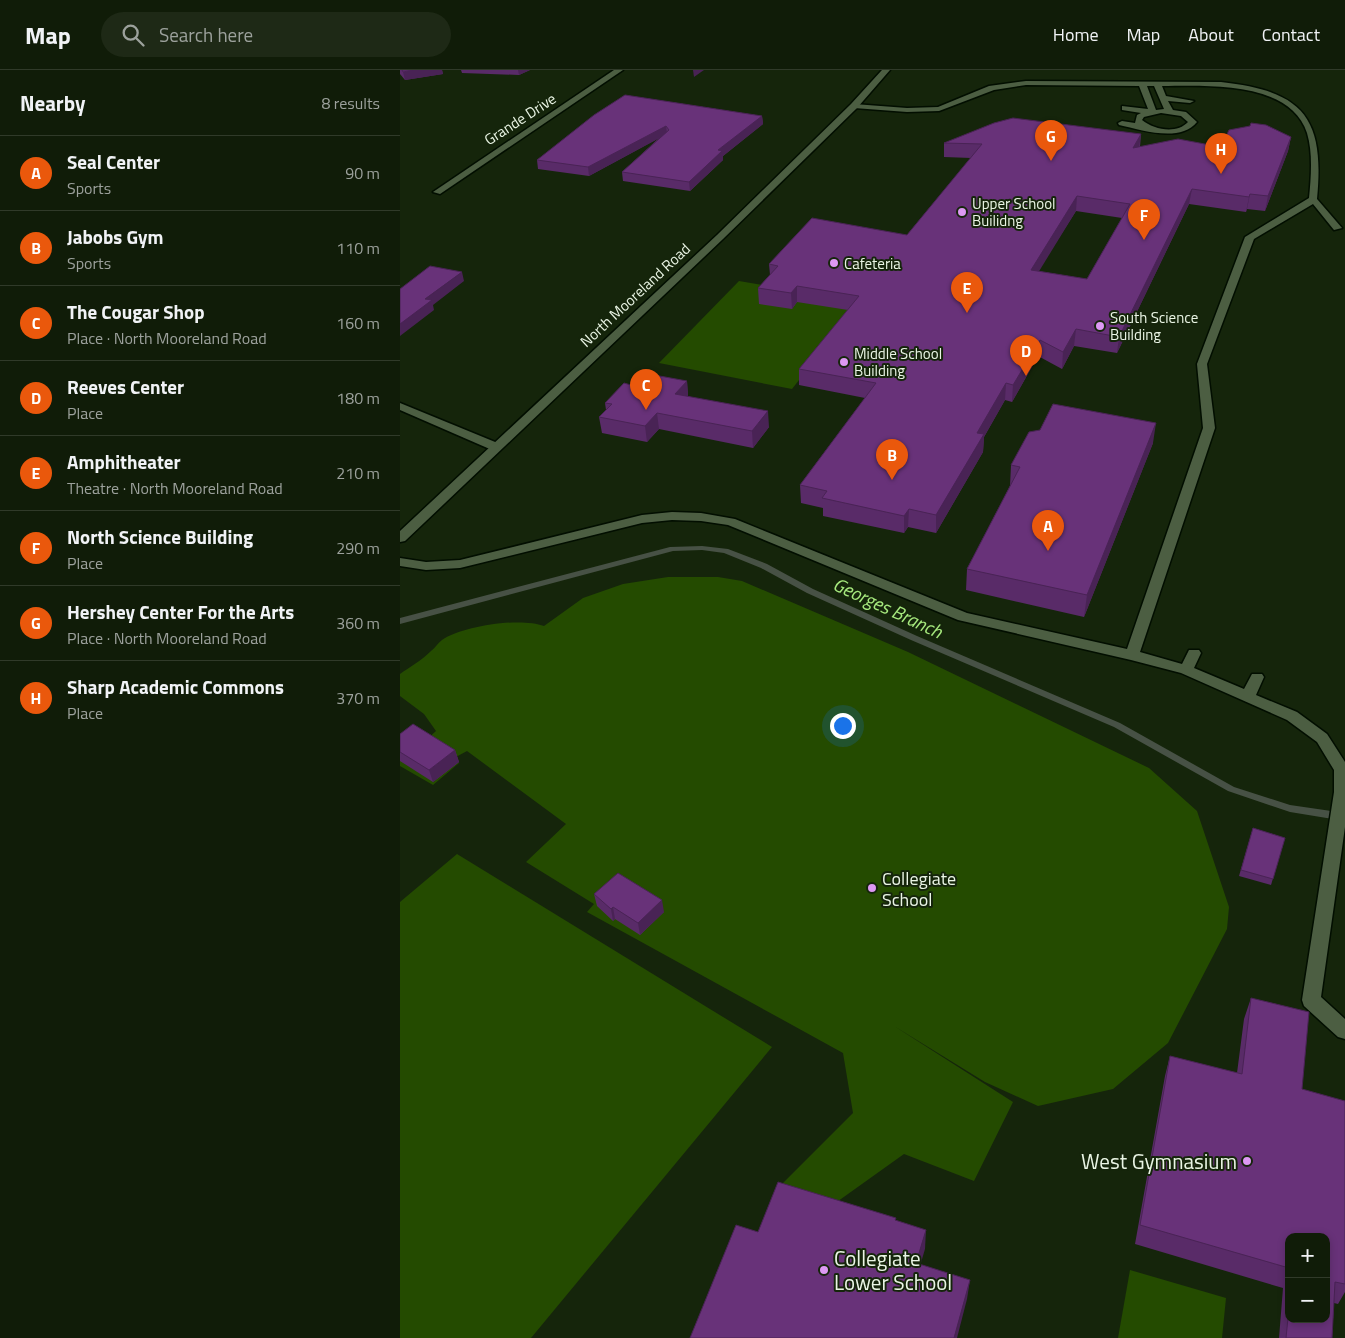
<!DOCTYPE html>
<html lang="en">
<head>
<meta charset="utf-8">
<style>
  :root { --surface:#101c08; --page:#1e2916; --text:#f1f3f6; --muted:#9ca19c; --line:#303a29; --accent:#ea580c }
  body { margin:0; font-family:"Titillium Web",sans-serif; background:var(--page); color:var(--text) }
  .controls { position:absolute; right:15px; bottom:15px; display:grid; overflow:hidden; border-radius:10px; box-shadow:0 2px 8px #0003 }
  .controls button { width:45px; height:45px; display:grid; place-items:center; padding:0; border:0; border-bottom:1px solid var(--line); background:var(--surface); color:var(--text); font:25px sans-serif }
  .you { position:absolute; left:442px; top:655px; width:18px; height:18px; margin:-12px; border:4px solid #fff; border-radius:50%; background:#1a73e8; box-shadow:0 0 0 8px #1a73e833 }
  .badge { display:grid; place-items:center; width:32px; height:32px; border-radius:50%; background:var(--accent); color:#fff; font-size:16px; font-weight:700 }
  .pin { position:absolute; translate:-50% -41px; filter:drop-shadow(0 1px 2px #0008) }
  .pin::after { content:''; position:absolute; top:26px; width:18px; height:15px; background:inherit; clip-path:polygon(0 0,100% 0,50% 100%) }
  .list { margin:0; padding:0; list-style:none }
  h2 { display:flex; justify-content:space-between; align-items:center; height:65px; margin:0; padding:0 20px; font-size:21px }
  h2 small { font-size:16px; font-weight:400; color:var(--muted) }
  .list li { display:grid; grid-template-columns:32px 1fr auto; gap:15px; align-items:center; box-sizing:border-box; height:75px; padding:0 20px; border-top:1px solid var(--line) }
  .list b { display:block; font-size:19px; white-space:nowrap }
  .list p { margin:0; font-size:16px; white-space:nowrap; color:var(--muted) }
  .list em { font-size:16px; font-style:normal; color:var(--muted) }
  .icon { flex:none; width:28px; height:28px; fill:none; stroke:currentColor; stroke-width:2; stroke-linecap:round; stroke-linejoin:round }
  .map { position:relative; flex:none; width:945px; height:1268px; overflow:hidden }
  header { display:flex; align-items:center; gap:30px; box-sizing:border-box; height:70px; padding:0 25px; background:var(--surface); border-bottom:1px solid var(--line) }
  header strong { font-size:24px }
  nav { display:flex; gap:28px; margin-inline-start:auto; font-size:18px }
  .search { width:350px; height:45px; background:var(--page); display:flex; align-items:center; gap:12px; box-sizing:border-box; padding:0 18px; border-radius:28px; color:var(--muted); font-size:19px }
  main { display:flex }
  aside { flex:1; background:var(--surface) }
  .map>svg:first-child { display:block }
  .green { fill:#244b00 }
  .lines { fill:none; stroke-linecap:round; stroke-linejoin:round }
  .stream { fill:#475145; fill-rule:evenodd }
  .minor-casing { stroke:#020e00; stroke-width:3 }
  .tertiary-casing { stroke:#020e00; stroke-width:3 }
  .minor { fill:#4c5e42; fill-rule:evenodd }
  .tertiary { fill:#4c5e42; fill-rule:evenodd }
  .wall { fill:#592b68; fill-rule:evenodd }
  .shaded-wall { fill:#492355 }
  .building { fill:#683279; stroke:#492355; fill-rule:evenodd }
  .poi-dot { fill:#dd99f3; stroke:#15250b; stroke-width:2 }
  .labels { text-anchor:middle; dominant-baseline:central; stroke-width:4; stroke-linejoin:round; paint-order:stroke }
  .far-street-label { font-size:15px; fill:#eaf5e5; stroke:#15250b }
  .far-poi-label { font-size:15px; fill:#eaf5e5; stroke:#15250b; text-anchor:start }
  .poi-label { font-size:18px; fill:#eaf5e5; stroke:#15250b; text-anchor:start }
  .water-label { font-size:19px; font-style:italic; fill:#a7ea7e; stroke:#15250b }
  .near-poi-label { font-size:21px; fill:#eaf5e5; stroke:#15250b; text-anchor:end }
</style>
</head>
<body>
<header>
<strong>Map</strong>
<div class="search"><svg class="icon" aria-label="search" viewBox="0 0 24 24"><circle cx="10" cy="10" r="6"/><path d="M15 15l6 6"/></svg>Search here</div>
<nav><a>Home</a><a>Map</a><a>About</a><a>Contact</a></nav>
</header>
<main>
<aside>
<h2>Nearby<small>8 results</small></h2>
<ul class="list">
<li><span class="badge">A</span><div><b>Seal Center</b><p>Sports</p></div><em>90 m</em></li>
<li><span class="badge">B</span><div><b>Jabobs Gym</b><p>Sports</p></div><em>110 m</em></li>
<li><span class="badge">C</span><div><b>The Cougar Shop</b><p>Place · North Mooreland Road</p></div><em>160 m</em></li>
<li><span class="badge">D</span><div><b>Reeves Center</b><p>Place</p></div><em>180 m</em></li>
<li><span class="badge">E</span><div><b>Amphitheater</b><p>Theatre · North Mooreland Road</p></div><em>210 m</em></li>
<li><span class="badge">F</span><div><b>North Science Building</b><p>Place</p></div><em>290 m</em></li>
<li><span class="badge">G</span><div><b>Hershey Center For the Arts</b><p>Place · North Mooreland Road</p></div><em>360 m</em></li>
<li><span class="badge">H</span><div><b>Sharp Academic Commons</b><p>Place</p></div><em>370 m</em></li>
</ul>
</aside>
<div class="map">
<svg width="945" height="1268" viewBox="0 0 945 1268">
  <rect width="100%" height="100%" fill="#15250b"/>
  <!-- green -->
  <g class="green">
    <path d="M 339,211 L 460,232 L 392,319 L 259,293 Z"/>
    <path d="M 268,507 L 318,507 L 342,511 L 508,582 L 749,698 L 797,741 L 829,837 L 827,859 L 768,973 L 713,1019 L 638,1036 L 585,1012 L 494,956 L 613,1032 L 574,1111 L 504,1084 L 427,1139 L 376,1120 L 453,1043 L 443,983 L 187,842 L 194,834 L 126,792 L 166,754 L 67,681 L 54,688 L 59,693 L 33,715 L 0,696 L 0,677 L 25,671 L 36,661 L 24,644 L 0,626 L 0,604 C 10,597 22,590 31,581 C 35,578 38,573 42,570 C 63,556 120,547 144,556 L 183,528 L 223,514 Z"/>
    <path d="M 57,784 L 372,977 L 131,1268 L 0,1268 L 0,832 Z"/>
    <path d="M 730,1200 L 826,1228 L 822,1268 L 718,1268 Z"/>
  </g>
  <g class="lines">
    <!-- stream -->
    <path class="stream" d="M 302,476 L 328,479 L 367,494 L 413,519 L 517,566 L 720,653 L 834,717 L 890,735 L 945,743 L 945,751 L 890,742 L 828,721 L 714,657 L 511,570 L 407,523 L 361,498 L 324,483 L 302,480 L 273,481 L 0,554 L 0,548 L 270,477 Z"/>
    <defs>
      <g id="minor">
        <path d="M 214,0 L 223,0 L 40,124 L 33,122 Z"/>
        <path d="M 626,11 L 821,12 C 903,21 925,47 917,129 L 942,158 L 934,160 L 913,134 L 854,169 L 807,294 L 815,358 L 740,582 L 782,594 L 789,580 L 799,580 L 801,583 L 794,598 L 844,619 L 852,604 L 862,604 L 864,607 L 856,625 L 897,642 L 927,664 L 945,692 L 945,757 L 921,927 L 945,949 L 945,969 L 938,967 L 904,936 L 902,930 L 934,722 L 934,700 L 917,672 L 887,650 L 781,603 L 731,590 L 558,550 L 328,455 L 301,451 L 272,450 L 242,453 L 60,498 L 26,500 L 0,496 L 0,488 L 26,492 L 60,490 L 242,445 L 272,442 L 301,443 L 335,449 L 567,543 L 727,579 L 803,358 L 797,294 L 845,167 L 909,128 C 911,107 913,83 907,63 C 890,10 804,16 762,16 L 766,26 L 794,31 L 790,33 L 768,31 L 773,40 L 786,42 L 797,52 C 780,73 742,60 719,55 L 718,53 L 722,51 L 735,53 L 737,45 L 741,43 L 722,40 L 722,36 L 748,39 L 739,16 L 626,15 L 594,20 L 539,41 L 507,42 L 454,38 L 450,36 L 454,34 L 507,38 L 538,37 L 589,16 ZM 747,16 L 754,16 L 764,39 L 756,40 ZM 761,43 L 781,46 L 788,52 C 777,64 754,60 742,50 L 744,47 Z"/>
        <path d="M 0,333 L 100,374 L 102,377 L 96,381 L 92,380 L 0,340 Z"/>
      </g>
      <path id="tertiary" d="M 482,0 L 490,0 L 457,38 L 323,169 L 5,471 L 0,472 L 0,461 L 317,165 L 451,34 Z"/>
    </defs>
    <!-- minor casing -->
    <use href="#minor" class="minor-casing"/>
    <!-- tertiary casing -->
    <use href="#tertiary" class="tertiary-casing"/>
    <!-- minor -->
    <use href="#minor" class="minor"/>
    <!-- tertiary -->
    <use href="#tertiary" class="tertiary"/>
  </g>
  <!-- wall -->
  <g class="wall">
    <path d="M 0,0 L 42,0 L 43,4 L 5,10 L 0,4 Z"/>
    <path d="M 61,0 L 130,0 L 119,5 L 62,3 Z"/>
    <path d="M 225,25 L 362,46 L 363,54 L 323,86 L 323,90 L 290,121 L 223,111 L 222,102 L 259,68 L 189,106 L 138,99 L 137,90 Z"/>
    <path d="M 741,64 L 740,77 L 821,77 L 891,67 L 888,81 L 865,141 L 847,139 L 846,142 L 789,134 L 717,283 L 674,276 L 662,299 L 638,286 L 612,332 L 605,330 L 584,367 L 583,382 L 536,463 L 508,457 L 504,463 L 423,446 L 423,438 L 401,433 L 400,415 L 465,328 L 399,315 L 399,299 L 448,240 L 397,232 L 392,239 L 359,234 L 358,218 L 370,205 L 369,194 L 507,165 L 571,88 L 544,87 L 544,73 ZM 676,141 L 722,148 L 687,209 L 638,201 Z"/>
    <path d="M 287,311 L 288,326 L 369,357 L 353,378 L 259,359 L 247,372 L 202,363 L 199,347 L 206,340 L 205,333 L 231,315 Z"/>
    <path d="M 753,373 L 684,547 L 566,520 L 567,499 L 610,416 L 611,395 Z"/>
    <path d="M 0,664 L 55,680 L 59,692 L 33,712 L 0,691 Z"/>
    <path d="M 853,758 L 885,768 L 871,815 L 839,806 Z"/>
    <path d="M 194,824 L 264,842 L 240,865 L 215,849 L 213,851 L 197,836 Z"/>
    <path d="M 851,928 L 902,1019 L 945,1214 L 945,1222 L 938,1234 L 934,1233 L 932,1268 L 879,1268 L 883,1218 L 735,1174 L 765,1006 L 770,986 L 837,1003 L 844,949 ZM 889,1167 L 926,1167 L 889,1249 Z"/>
  </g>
  <!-- shaded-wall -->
  <g class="shaded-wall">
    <path d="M 13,0 L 42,0 L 43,4 L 5,10 L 3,2 Z"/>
    <path d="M 118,0 L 130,0 L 119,5 Z"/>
    <path d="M 293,0 L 304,0 L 294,7 Z"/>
    <path d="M 362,46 L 363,54 L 323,86 L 323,90 L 290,121 L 289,112 L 318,80 Z"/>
    <path d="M 266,56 L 267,64 L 189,106 L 188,97 Z"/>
    <path d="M 741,64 L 739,78 L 733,78 Z"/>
    <path d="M 891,67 L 888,81 L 865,141 L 868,126 Z"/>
    <path d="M 792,119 L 789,134 L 717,283 L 719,267 Z"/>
    <path d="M 850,124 L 847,139 L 846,142 L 849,127 Z"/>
    <path d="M 677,126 L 676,141 L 630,216 L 631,200 Z"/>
    <path d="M 62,202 L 64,211 L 33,235 L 34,240 L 0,266 L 0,254 L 25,229 Z"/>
    <path d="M 397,216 L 397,232 L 392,239 L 391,223 Z"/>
    <path d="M 676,259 L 674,276 L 662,299 L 663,282 Z"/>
    <path d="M 640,270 L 638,286 L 612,332 L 613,315 Z"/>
    <path d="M 287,311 L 288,327 L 275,324 Z"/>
    <path d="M 606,313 L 605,330 L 584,367 L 583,382 L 536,463 L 536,445 L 577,363 Z"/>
    <path d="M 368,341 L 369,357 L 353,378 L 352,361 Z"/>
    <path d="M 257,343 L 259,359 L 247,372 L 245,356 Z"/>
    <path d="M 756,353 L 753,373 L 684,547 L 687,525 Z"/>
    <path d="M 509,439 L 508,457 L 504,463 L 504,446 Z"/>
    <path d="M 55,680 L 59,692 L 33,712 L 29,700 Z"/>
    <path d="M 262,830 L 264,842 L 240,865 L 238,853 Z"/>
    <path d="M 213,837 L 215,849 L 213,851 L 211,839 Z"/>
    <path d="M 526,1160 L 525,1179 L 515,1213 L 516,1193 Z"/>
    <path d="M 570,1210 L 567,1229 L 557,1268 L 554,1268 Z"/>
  </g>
  <!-- building -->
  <g class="building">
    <path d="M 2,0 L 13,0 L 3,2 Z"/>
    <path d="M 225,25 L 362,46 L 318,80 L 322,81 L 289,112 L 222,102 L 269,60 L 266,56 L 188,97 L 137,90 L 194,45 Z"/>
    <path d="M 613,48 L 741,64 L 733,78 L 778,69 L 821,77 L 829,60 L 850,56 L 851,53 L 866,55 L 891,67 L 868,126 L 850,124 L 849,127 L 792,119 L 719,267 L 676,259 L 663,282 L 640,270 L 613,315 L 606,313 L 577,363 L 584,364 L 536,445 L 509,439 L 504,446 L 422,428 L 427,421 L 400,415 L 476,313 L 399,299 L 459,226 L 397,216 L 391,223 L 358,218 L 378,196 L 369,194 L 412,148 L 507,165 L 582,74 L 544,73 L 594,53 ZM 677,126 L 730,134 L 687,209 L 631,200 Z"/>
    <path d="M 30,196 L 62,202 L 25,229 L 32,230 L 0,254 L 0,219 Z"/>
    <path d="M 243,303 L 287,311 L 275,324 L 368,341 L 352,361 L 257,343 L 245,356 L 199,347 L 212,334 L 205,333 L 224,313 L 231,315 Z"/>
    <path d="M 653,334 L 756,353 L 687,525 L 567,499 L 620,397 L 611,395 L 629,362 L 640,360 Z"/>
    <path d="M 13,654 L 55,680 L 29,700 L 0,682 L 0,664 Z"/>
    <path d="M 853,758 L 885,768 L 873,809 L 841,800 Z"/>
    <path d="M 218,803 L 262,830 L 238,853 L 213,837 L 211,839 L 194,824 Z"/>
    <path d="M 851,928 L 909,942 L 902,1019 L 945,1031 L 945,1214 L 935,1212 L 932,1268 L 886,1268 L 889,1238 L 889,1249 L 926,1249 L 926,1167 L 889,1167 L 889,1198 L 740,1155 L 770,986 L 842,1004 Z"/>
    <path d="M 378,1112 L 496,1148 L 495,1150 L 526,1160 L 516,1193 L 570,1210 L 554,1268 L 290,1268 L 336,1155 L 358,1162 Z"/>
  </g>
  <!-- markers -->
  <g class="poi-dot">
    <circle cx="562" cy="142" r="5"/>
    <circle cx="434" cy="193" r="5"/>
    <circle cx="700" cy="256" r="5"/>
    <circle cx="444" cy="292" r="5"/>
    <circle cx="472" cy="818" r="5"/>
    <circle cx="847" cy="1091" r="5"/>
    <circle cx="424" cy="1200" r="5"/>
  </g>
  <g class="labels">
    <!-- far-street labels -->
    <g class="far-street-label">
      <text transform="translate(120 49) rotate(-33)">Grande Drive</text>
      <text transform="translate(235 225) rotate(-43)">North Mooreland Road</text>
    </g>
    <!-- far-poi labels -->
    <g class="far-poi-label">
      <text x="572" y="133">Upper School<tspan x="572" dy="17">Builidng</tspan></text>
      <text x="444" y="193">Cafeteria</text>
      <text x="710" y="247">South Science<tspan x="710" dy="17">Building</tspan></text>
      <text x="454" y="283">Middle School<tspan x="454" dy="17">Building</tspan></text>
    </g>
    <!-- poi labels -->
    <g class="poi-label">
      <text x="482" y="808">Collegiate<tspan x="482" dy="21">School</tspan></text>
    </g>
    <!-- water labels -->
    <g class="water-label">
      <text transform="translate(488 537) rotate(25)">Georges Branch</text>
    </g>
    <!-- near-poi labels -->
    <g class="near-poi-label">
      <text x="837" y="1091">West Gymnasium</text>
      <text x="434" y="1188" text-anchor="start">Collegiate<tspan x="434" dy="24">Lower School</tspan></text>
    </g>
  </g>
</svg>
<div class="controls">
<button>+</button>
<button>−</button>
</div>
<div class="you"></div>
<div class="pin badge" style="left:648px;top:481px">A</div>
<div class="pin badge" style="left:492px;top:410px">B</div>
<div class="pin badge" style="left:246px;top:340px">C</div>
<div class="pin badge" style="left:626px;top:306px">D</div>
<div class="pin badge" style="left:567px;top:243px">E</div>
<div class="pin badge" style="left:744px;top:170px">F</div>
<div class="pin badge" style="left:651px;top:91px">G</div>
<div class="pin badge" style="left:821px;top:104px">H</div>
</div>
</main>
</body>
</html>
